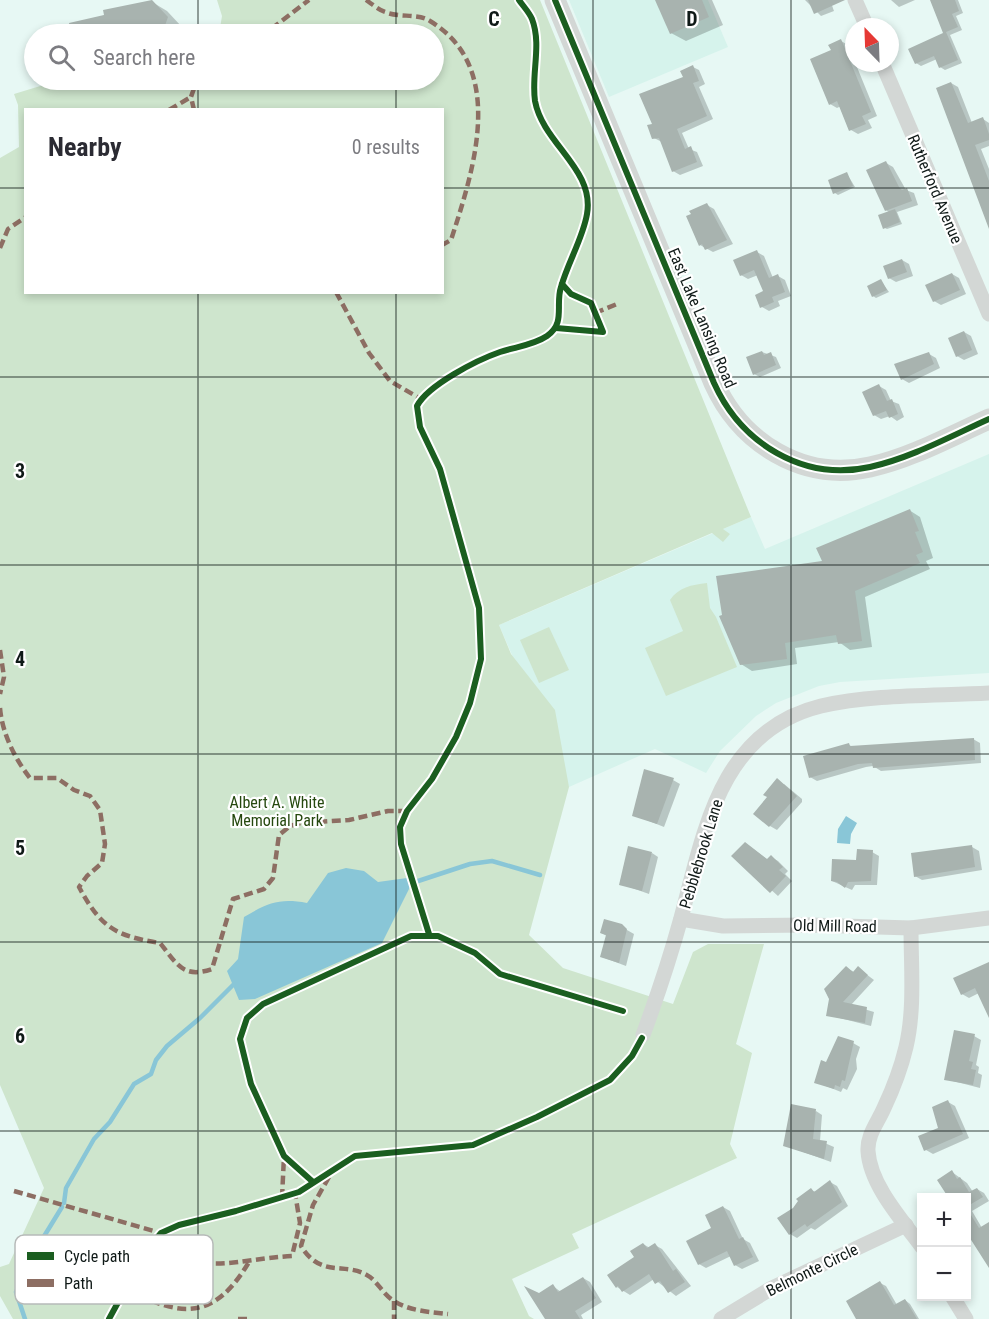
<!DOCTYPE html>
<html lang="en">
<head>
<meta charset="utf-8">
<style>
  :root { --surface:#fff; --page:#f2f2f3; --text:#2b2b33; --muted:#7c7c81; --line:#e1e1e2 }
  body { margin:0; font-family:"Roboto Condensed",sans-serif; background:var(--page); color:var(--text) }
  .controls { position:absolute; right:18px; bottom:18px; display:grid; overflow:hidden; border-radius:0px; box-shadow:0 3px 9px #0003 }
  .controls button { width:54px; height:54px; display:grid; place-items:center; padding:0; border:0; border-bottom:2px solid var(--line); background:var(--surface); color:var(--text); font:30px sans-serif }
  .compass { position:absolute; left:845px; top:18px; width:54px; height:54px; border-radius:50%; background:var(--surface); box-shadow:0 3px 9px #0003; rotate:337deg }
  .list { margin:0; padding:0; list-style:none }
  h2 { display:flex; justify-content:space-between; align-items:center; height:78px; margin:0; padding:0 24px; font-size:26px }
  h2 small { font-size:20px; font-weight:400; color:var(--muted) }
  .icon { flex:none; width:33px; height:33px; fill:none; stroke:currentColor; stroke-width:2; stroke-linecap:round; stroke-linejoin:round }
  .map { position:relative; flex:none; width:989px; height:1319px; overflow:hidden }
  .search { position:absolute; background:var(--surface); box-shadow:0 3px 9px #0003; left:24px; top:24px; width:420px; height:66px; display:flex; align-items:center; gap:15px; box-sizing:border-box; padding:0 21px; border-radius:33px; color:var(--muted); font-size:22px }
  .panel { position:absolute; background:var(--surface); box-shadow:0 3px 9px #0003; left:24px; top:108px; width:420px; height:186px; border-radius:0px }
  .map>svg:first-child { display:block }
  .built { fill:#d6f3ec }
  .green { fill:#cee5cd; fill-rule:evenodd }
  .water { fill:#89c6d7 }
  .shadow { fill:#0003 }
  .lines { fill:none; stroke-linecap:round; stroke-linejoin:round }
  .stream { stroke:#89c6d7; stroke-width:4.5 }
  .building { fill:#a8b3af }
  .street { stroke:#d3d7d5; stroke-width:15 }
  .secondary { stroke:#d3d7d5; stroke-width:21 }
  .quiet { stroke:#8d6e63; stroke-width:4.5; stroke-dasharray:9 4.5; stroke-linecap:butt }
  .cycleway-casing { stroke:#fff; stroke-width:10 }
  .cycleway { stroke:#1b5e20; stroke-width:6 }
  .grid { fill:none; stroke:#0f1917; stroke-width:1.5; stroke-opacity:0.55 }
  .labels { text-anchor:middle; dominant-baseline:central; stroke-width:4.5; stroke-linejoin:round; paint-order:stroke }
  .street-label { font-size:16px; fill:#0f1917; stroke:#fff }
  .park-label { font-size:16px; fill:#25480e; stroke:#fff }
  .key { fill:#fff; stroke:#b7bab9; stroke-width:1.5 }
  .key-label { font-size:16px; fill:#0f1917 }
  .grid-label { font-size:20px; text-anchor:middle; font-weight:bold; fill:#0f1917; stroke:#fff; stroke-width:4.5; stroke-linejoin:round; paint-order:stroke }
</style>
</head>
<body>
<div class="map">
<svg width="989" height="1319" viewBox="0 0 989 1319">
  <rect width="100%" height="100%" fill="#e7f8f4"/>
  <!-- built -->
  <g class="built">
    <path d="M 569,0 L 708,0 L 728,47 L 609,97 Z"/>
    <path d="M 989,454 L 989,673 L 840,682 L 819,686 L 776,703 L 756,716 L 720,751 L 706,773 L 655,749 L 569,787 L 499,625 L 751,517 L 765,549 Z"/>
  </g>
  <!-- green -->
  <g class="green">
    <path d="M 217,0 L 540,0 L 751,517 L 723,529 L 730,534 L 723,542 L 712,533 L 499,625 L 511,654 L 555,710 L 569,787 L 529,935 L 563,968 L 673,1004 L 693,952 L 708,944 L 764,944 L 736,1044 L 752,1053 L 730,1144 L 737,1158 L 572,1234 L 579,1248 L 512,1279 L 529,1316 L 534,1319 L 13,1319 L 0,1296 L 0,1267 L 9,1264 L 44,1188 L 0,1085 L 0,158 L 19,147 L 18,105 L 14,94 L 60,80 L 434,80 L 434,34 L 219,34 L 222,16 ZM 26,110 L 442,110 L 442,292 L 26,292 Z"/>
    <path d="M 707,583 L 710,608 L 716,617 L 737,667 L 666,696 L 645,648 L 683,631 L 670,600 C 679,587 691,585 707,583 Z"/>
    <path d="M 549,627 L 569,670 L 539,683 L 520,640 Z"/>
  </g>
  <!-- water -->
  <g class="water">
    <path d="M 846,816 L 857,823 L 851,834 L 850,844 L 837,843 L 838,829 Z"/>
    <path d="M 346,868 L 364,871 L 378,882 L 407,878 L 410,887 L 382,943 L 255,999 L 239,1000 L 227,971 L 238,959 L 244,917 C 268,903 279,898 307,903 L 328,873 Z"/>
  </g>
  <!-- shadow -->
  <g class="shadow">
    <path d="M 657,0 L 712,0 L 723,25 L 686,41 L 671,33 Z"/>
    <path d="M 805,0 L 830,0 L 834,11 L 821,16 Z"/>
    <path d="M 891,0 L 915,0 L 899,7 Z"/>
    <path d="M 931,0 L 958,0 L 963,13 L 956,16 L 962,30 L 950,35 L 962,63 L 945,70 L 940,67 L 937,59 L 921,66 L 916,63 L 945,34 Z"/>
    <path d="M 152,2 L 167,11 L 182,27 L 180,34 L 73,34 L 70,25 Z"/>
    <path d="M 841,41 L 848,45 L 877,116 L 868,120 L 872,128 L 858,134 L 851,130 L 841,106 L 837,108 L 830,104 L 833,51 Z"/>
    <path d="M 693,67 L 699,70 L 705,84 L 699,87 L 713,119 L 682,133 L 689,149 L 697,152 L 703,166 L 680,175 L 673,171 L 662,142 L 654,138 L 654,124 Z"/>
    <path d="M 951,83 L 958,87 L 972,123 L 983,119 L 989,123 L 989,146 L 981,149 L 989,169 L 989,225 Z"/>
    <path d="M 886,163 L 893,167 L 906,190 L 914,193 L 918,205 L 897,212 L 902,224 L 887,229 L 885,228 L 890,213 L 886,210 Z"/>
    <path d="M 847,174 L 855,187 L 838,195 L 835,193 Z"/>
    <path d="M 707,205 L 714,209 L 733,244 L 713,252 L 700,245 Z"/>
    <path d="M 757,252 L 764,256 L 773,278 L 778,276 L 785,280 L 791,296 L 778,301 L 780,306 L 769,311 L 762,307 L 765,292 L 758,275 L 748,279 L 741,275 Z"/>
    <path d="M 902,260 L 909,264 L 913,276 L 896,282 L 889,278 Z"/>
    <path d="M 952,274 L 959,278 L 966,294 L 941,305 L 934,301 Z"/>
    <path d="M 881,281 L 889,292 L 876,298 L 873,296 Z"/>
    <path d="M 964,332 L 971,336 L 978,354 L 964,360 L 957,356 Z"/>
    <path d="M 762,352 L 776,357 L 781,368 L 760,377 L 754,374 Z"/>
    <path d="M 929,354 L 936,358 L 940,368 L 909,383 L 902,379 Z"/>
    <path d="M 879,386 L 886,390 L 891,401 L 899,404 L 904,417 L 897,421 L 890,416 L 881,419 L 874,415 Z"/>
    <path d="M 909,510 L 920,517 L 933,558 L 926,561 L 930,569 L 865,597 L 872,647 L 850,650 L 839,642 L 795,648 L 797,664 L 752,671 L 741,664 L 824,562 Z"/>
    <path d="M 973,739 L 980,743 L 981,763 L 881,771 L 873,766 L 866,767 L 817,781 L 810,777 L 849,745 L 853,747 Z"/>
    <path d="M 673,780 L 680,784 L 664,827 L 634,815 Z"/>
    <path d="M 784,784 L 802,799 L 802,802 L 777,830 L 770,826 L 769,797 Z"/>
    <path d="M 745,843 L 768,860 L 771,857 L 778,861 L 788,871 L 785,874 L 792,881 L 778,896 L 733,856 Z"/>
    <path d="M 972,847 L 979,851 L 982,870 L 922,880 L 915,876 Z"/>
    <path d="M 872,852 L 879,856 L 877,885 L 855,885 L 852,890 L 832,881 Z"/>
    <path d="M 652,853 L 658,857 L 649,894 L 621,884 Z"/>
    <path d="M 627,930 L 634,934 L 626,966 L 602,957 L 607,936 L 601,933 Z"/>
    <path d="M 989,963 L 989,1009 L 979,993 L 969,998 L 962,994 Z"/>
    <path d="M 846,968 L 854,972 L 858,968 L 874,980 L 851,1005 L 874,1012 L 871,1026 L 828,1015 L 831,999 Z"/>
    <path d="M 974,1036 L 981,1040 L 976,1065 L 979,1067 L 978,1073 L 982,1075 L 980,1088 L 945,1079 Z"/>
    <path d="M 853,1043 L 860,1047 L 856,1059 L 857,1069 L 847,1090 L 843,1088 L 841,1092 L 816,1082 L 827,1064 Z"/>
    <path d="M 948,1102 L 955,1106 L 969,1138 L 933,1154 L 926,1150 L 939,1128 Z"/>
    <path d="M 816,1111 L 822,1115 L 820,1141 L 834,1147 L 831,1162 L 784,1145 Z"/>
    <path d="M 952,1172 L 967,1183 L 973,1192 L 977,1189 L 984,1193 L 989,1201 L 972,1211 L 982,1228 L 989,1223 L 989,1262 L 966,1227 L 966,1198 L 949,1198 L 939,1180 Z"/>
    <path d="M 830,1182 L 837,1186 L 848,1206 L 815,1230 L 811,1228 L 797,1238 L 790,1234 L 794,1209 L 811,1190 L 816,1192 Z"/>
    <path d="M 723,1207 L 730,1211 L 743,1239 L 750,1243 L 759,1261 L 742,1269 L 735,1265 L 731,1256 L 706,1268 L 699,1264 Z"/>
    <path d="M 643,1244 L 650,1248 L 655,1245 L 662,1249 L 691,1286 L 676,1296 L 654,1279 L 630,1295 L 617,1287 Z"/>
    <path d="M 583,1278 L 590,1282 L 602,1302 L 581,1315 L 583,1319 L 547,1319 L 539,1295 L 553,1286 L 561,1292 Z"/>
    <path d="M 880,1283 L 886,1286 L 897,1305 L 905,1300 L 910,1304 L 919,1319 L 858,1319 Z"/>
  </g>
  <g class="lines">
    <!-- stream -->
    <g class="stream">
      <path d="M 409,884 L 470,864 L 492,861 L 540,875"/>
      <path d="M 64,1203 L 66,1188 L 94,1139 L 110,1122 L 134,1084 L 151,1074 L 156,1060 L 167,1046 L 200,1018 L 233,985"/>
      <path d="M 25,1319 L 16,1292 L 35,1251 L 62,1207"/>
    </g>
  </g>
  <!-- building -->
  <g class="building">
    <path d="M 152,0 L 168,17 L 162,34 L 71,34 L 69,23 L 104,15 L 103,10 Z"/>
    <path d="M 655,0 L 702,0 L 709,17 L 670,34 Z"/>
    <path d="M 808,0 L 845,0 L 814,14 Z"/>
    <path d="M 930,0 L 955,0 L 959,11 L 952,14 L 958,27 L 946,32 L 958,60 L 939,68 L 934,56 L 915,64 L 908,49 L 943,33 Z"/>
    <path d="M 841,39 L 871,112 L 862,116 L 866,124 L 849,131 L 837,101 L 829,105 L 810,59 L 831,50 L 828,45 Z"/>
    <path d="M 693,65 L 699,81 L 693,83 L 707,116 L 677,129 L 685,149 L 691,146 L 697,162 L 672,172 L 659,138 L 652,139 L 647,125 L 652,124 L 639,94 L 683,77 L 680,71 Z"/>
    <path d="M 951,82 L 968,123 L 983,117 L 989,134 L 989,140 L 975,145 L 989,181 L 989,229 L 936,88 Z"/>
    <path d="M 886,161 L 899,187 L 902,190 L 907,188 L 912,201 L 885,211 L 866,170 Z"/>
    <path d="M 847,172 L 853,186 L 833,194 L 828,180 Z"/>
    <path d="M 707,203 L 727,240 L 705,250 L 702,244 L 699,246 L 686,216 L 691,214 L 689,211 Z"/>
    <path d="M 895,209 L 900,222 L 883,229 L 878,215 Z"/>
    <path d="M 757,250 L 769,278 L 778,274 L 785,292 L 772,297 L 774,302 L 760,308 L 755,295 L 763,291 L 754,270 L 740,276 L 733,260 Z"/>
    <path d="M 902,259 L 907,272 L 888,279 L 883,266 Z"/>
    <path d="M 952,273 L 960,290 L 933,302 L 925,285 Z"/>
    <path d="M 881,279 L 887,290 L 872,297 L 867,286 Z"/>
    <path d="M 964,331 L 972,350 L 956,357 L 948,338 Z"/>
    <path d="M 762,351 L 764,355 L 771,352 L 776,365 L 753,375 L 746,357 Z"/>
    <path d="M 929,352 L 934,364 L 901,380 L 894,364 Z"/>
    <path d="M 879,384 L 887,401 L 892,399 L 898,414 L 889,418 L 886,411 L 873,416 L 862,392 Z"/>
    <path d="M 910,509 L 919,531 L 915,532 L 923,552 L 916,555 L 920,563 L 855,591 L 862,641 L 838,644 L 836,635 L 785,643 L 787,659 L 740,665 L 719,616 L 722,615 L 716,576 L 822,561 L 816,548 Z"/>
    <path d="M 974,738 L 975,760 L 873,768 L 872,763 L 858,764 L 809,778 L 803,756 L 849,743 L 850,746 Z"/>
    <path d="M 644,769 L 674,778 L 657,824 L 632,816 Z"/>
    <path d="M 777,778 L 797,796 L 769,827 L 753,814 L 767,797 L 763,795 Z"/>
    <path d="M 745,842 L 767,859 L 771,855 L 783,867 L 779,870 L 786,876 L 770,893 L 731,856 Z"/>
    <path d="M 972,845 L 975,867 L 914,877 L 911,853 Z"/>
    <path d="M 628,846 L 652,852 L 642,891 L 619,885 Z"/>
    <path d="M 857,849 L 873,850 L 871,881 L 848,882 L 845,888 L 837,882 L 831,881 L 832,859 L 856,860 Z"/>
    <path d="M 604,919 L 622,924 L 627,929 L 619,963 L 600,957 L 606,935 L 600,933 Z"/>
    <path d="M 989,962 L 989,1018 L 975,988 L 961,995 L 953,978 Z"/>
    <path d="M 846,966 L 853,972 L 858,966 L 868,975 L 843,1002 L 867,1007 L 865,1023 L 826,1016 L 829,999 L 824,989 Z"/>
    <path d="M 954,1030 L 975,1034 L 969,1061 L 973,1062 L 971,1069 L 976,1070 L 973,1085 L 944,1080 Z"/>
    <path d="M 838,1036 L 854,1041 L 845,1081 L 842,1080 L 840,1087 L 835,1085 L 834,1089 L 814,1083 L 821,1060 L 826,1062 Z"/>
    <path d="M 948,1100 L 963,1134 L 924,1151 L 918,1136 L 938,1128 L 932,1107 Z"/>
    <path d="M 791,1104 L 816,1109 L 813,1139 L 827,1141 L 824,1159 L 783,1146 Z"/>
    <path d="M 952,1170 L 957,1179 L 960,1177 L 969,1192 L 977,1188 L 983,1197 L 966,1207 L 966,1197 L 948,1197 L 937,1180 Z"/>
    <path d="M 830,1180 L 842,1202 L 807,1227 L 805,1224 L 789,1235 L 777,1218 L 793,1208 L 798,1201 L 796,1199 L 811,1188 L 814,1192 Z"/>
    <path d="M 723,1206 L 739,1239 L 743,1237 L 753,1257 L 734,1266 L 727,1251 L 698,1265 L 686,1241 L 711,1228 L 705,1215 Z"/>
    <path d="M 966,1207 L 979,1228 L 989,1222 L 989,1268 L 966,1232 Z"/>
    <path d="M 643,1243 L 647,1248 L 655,1243 L 673,1271 L 676,1269 L 685,1282 L 668,1293 L 660,1281 L 655,1284 L 649,1274 L 622,1292 L 618,1286 L 616,1288 L 607,1275 L 634,1257 L 630,1251 Z"/>
    <path d="M 583,1277 L 596,1298 L 575,1311 L 580,1319 L 545,1319 L 524,1286 L 539,1293 L 553,1284 L 558,1292 Z"/>
    <path d="M 880,1281 L 894,1305 L 905,1299 L 917,1319 L 856,1319 L 846,1301 Z"/>
  </g>
  <g class="lines">
    <!-- street -->
    <g class="street">
      <path d="M 855,0 L 867,27"/>
      <path d="M 882,63 L 989,314"/>
      <path d="M 681,919 L 723,926 L 810,925 L 911,928 L 989,918"/>
      <path d="M 911,928 C 911,967 915,1009 906,1047 C 901,1068 893,1089 884,1108 C 878,1122 867,1135 868,1151 C 870,1185 902,1220 922,1247"/>
      <path d="M 643,1035 C 657,997 670,958 681,918 C 704,833 719,731 821,706 C 873,694 935,696 989,693"/>
      <path d="M 952,1296 L 966,1319"/>
      <path d="M 721,1319 L 772,1288 L 906,1225"/>
    </g>
    <!-- secondary -->
    <path class="secondary" d="M 555,0 L 714,383 C 741,443 803,482 870,467 C 911,458 951,436 989,419"/>
    <!-- quiet -->
    <g class="quiet">
      <path d="M 366,0 C 372,4 379,10 385,12 C 399,18 418,13 430,21 C 508,68 473,172 451,240 L 442,245"/>
      <path d="M 259,34 L 275,26 L 309,0"/>
      <path d="M 169,110 L 191,97"/>
      <path d="M 194,110 L 191,97 L 197,80"/>
      <path d="M 0,248 L 8,229 L 26,217"/>
      <path d="M 336,292 L 369,353 L 390,381 L 421,399"/>
      <path d="M 595,313 L 617,304"/>
      <path d="M 0,650 L 4,677 L 0,694"/>
      <path d="M 0,708 C 2,733 15,759 30,778 L 57,778 L 74,790 L 90,796 L 100,810 L 105,844 L 102,863 L 87,876 L 79,887 C 101,928 116,936 160,943 C 177,964 183,979 212,969 L 233,899 L 264,889 L 273,878 L 279,835 L 290,826 L 301,823 L 349,820 L 388,811 L 407,811"/>
      <path d="M 329,1177 L 313,1205 L 301,1246 C 322,1280 346,1260 370,1277 C 379,1284 384,1295 394,1301 C 409,1311 431,1312 448,1314"/>
      <path d="M 14,1191 L 161,1233"/>
      <path d="M 282,1198 L 284,1156"/>
      <path d="M 152,1244 C 208,1277 234,1259 292,1256 L 300,1223 L 295,1193"/>
      <path d="M 127,1289 C 183,1319 215,1319 249,1262"/>
      <path d="M 394,1301 L 394,1319"/>
      <path d="M 238,1319 L 249,1319"/>
    </g>
    <defs>
      <g id="cycleway">
        <path d="M 555,0 L 714,383 C 741,443 803,482 870,467 C 911,458 951,436 989,419"/>
        <path d="M 556,328 L 603,332 L 591,303 L 571,294 L 562,284"/>
        <path d="M 429,934 L 401,844 L 400,827 L 407,811 L 432,779 L 456,737 L 470,703 L 481,659 L 479,608 L 440,469 L 420,427 L 417,406 C 428,385 477,360 500,352 C 515,347 534,345 547,336 C 566,323 555,305 561,287 C 568,262 583,238 587,214 C 595,169 543,144 535,101 C 531,74 542,45 532,19 C 529,12 523,6 519,0"/>
        <path d="M 313,1182 L 284,1156 L 251,1084 L 240,1039 L 247,1018 L 263,1004 L 411,936 L 438,936 L 475,953 L 500,974 L 623,1011"/>
        <path d="M 109,1319 L 146,1251 L 161,1233 L 179,1225 L 236,1211 L 299,1192 L 355,1156 L 473,1145 L 537,1117 L 610,1080 L 632,1056 L 642,1038"/>
      </g>
    </defs>
    <!-- cycleway casing -->
    <use href="#cycleway" class="cycleway-casing"/>
    <!-- cycleway -->
    <use href="#cycleway" class="cycleway"/>
  </g>
  <!-- grid -->
  <path class="grid" d="M 198,0 L 198,34M 396,0 L 396,34M 593,0 L 593,1319M 791,0 L 791,1319M 198,80 L 198,110M 396,80 L 396,110M 0,188 L 26,188M 442,188 L 989,188M 198,292 L 198,1319M 396,292 L 396,1319M 0,377 L 989,377M 0,565 L 989,565M 0,754 L 989,754M 0,942 L 989,942M 0,1131 L 989,1131"/>
  <g class="labels">
    <!-- street labels -->
    <g class="street-label">
      <text transform="translate(935 189) rotate(67)">Rutherford Avenue</text>
      <text transform="translate(702 318) rotate(67)">East Lake Lansing Road</text>
      <text transform="translate(701 854) rotate(-73)">Pebblebrook Lane</text>
      <text transform="translate(835 926) rotate(1)">Old Mill Road</text>
      <text transform="translate(812 1270) rotate(-26)">Belmonte Circle</text>
    </g>
    <!-- park labels -->
    <g class="park-label">
      <text x="277" y="802">Albert A. White<tspan x="277" dy="18">Memorial Park</tspan></text>
    </g>
  </g>
  <!-- legend -->
  <rect x="15" y="1235" width="198" height="69" rx="9" class="key"/>
  <rect x="27" y="1252" width="27" height="8" fill="#1b5e20"/>
  <rect x="27" y="1279" width="27" height="8" fill="#8d6e63"/>
  <g class="key-label">
    <text x="64" y="1262">Cycle path</text>
    <text x="64" y="1289">Path</text>
  </g>
  <g class="grid-label">
    <text x="494" y="26">C</text>
    <text x="692" y="26">D</text>
    <text x="20" y="478">3</text>
    <text x="20" y="666">4</text>
    <text x="20" y="855">5</text>
    <text x="20" y="1043">6</text>
  </g>
</svg>
<div class="controls">
<button>+</button>
<button>−</button>
</div>
<svg class="compass" viewBox="-18 -18 36 36"><path d="M0-13l5 13h-10z" fill="#e53935"/><path d="M0 13l5-13h-10z" fill="#7c7c81"/></svg>
<div class="search"><svg class="icon" aria-label="search" viewBox="0 0 24 24"><circle cx="10" cy="10" r="6"/><path d="M15 15l6 6"/></svg>Search here</div>
<section class="panel">
<h2>Nearby<small>0 results</small></h2>
<ul class="list">
</ul>
</section>
</div>
</body>
</html>
